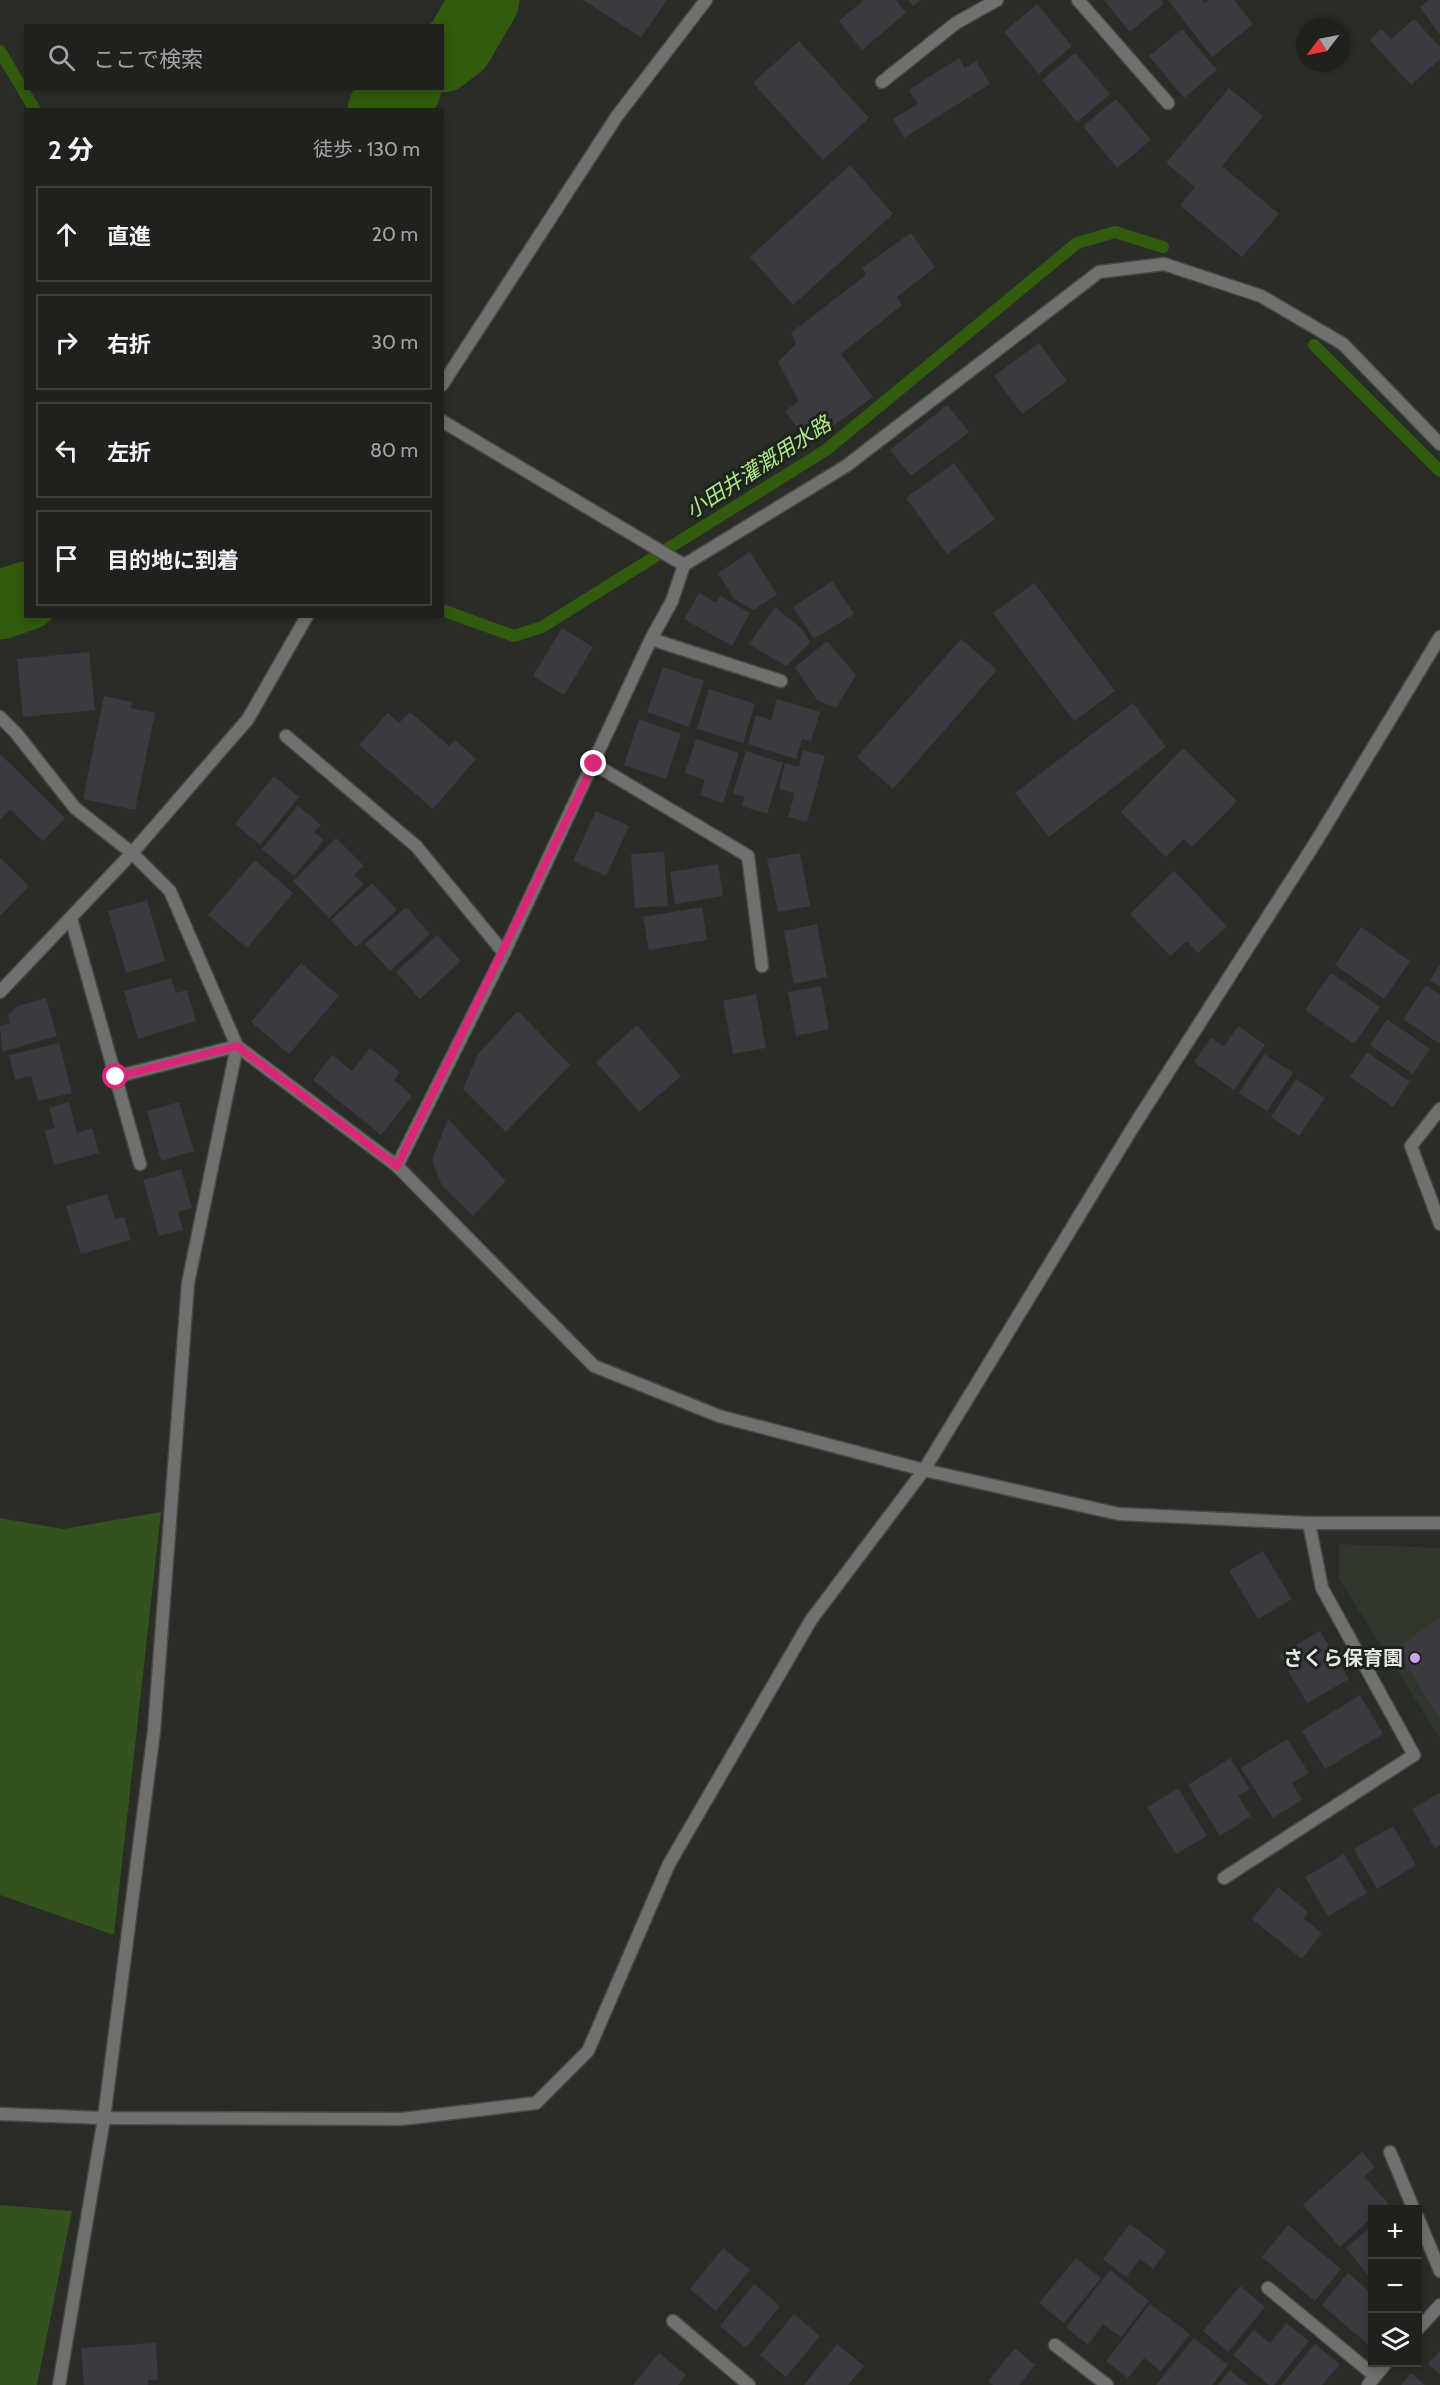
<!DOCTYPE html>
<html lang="ja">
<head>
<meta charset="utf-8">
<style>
  :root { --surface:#1f211d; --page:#272926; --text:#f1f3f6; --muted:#a1a3a4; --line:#3c3e3b }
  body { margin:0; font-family:Cabin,"Noto Sans JP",sans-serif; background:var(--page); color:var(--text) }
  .controls { position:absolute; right:18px; bottom:18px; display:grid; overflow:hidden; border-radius:0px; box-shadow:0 3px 9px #0003 }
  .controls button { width:54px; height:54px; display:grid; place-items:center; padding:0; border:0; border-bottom:2px solid var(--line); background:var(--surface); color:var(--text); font:30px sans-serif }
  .compass { position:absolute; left:1296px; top:18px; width:54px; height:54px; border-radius:50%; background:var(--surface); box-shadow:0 3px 9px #0003; rotate:238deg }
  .stop { position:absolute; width:18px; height:18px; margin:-14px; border:4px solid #db2777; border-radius:50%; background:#fff }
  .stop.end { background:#db2777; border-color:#fff; box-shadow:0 2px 6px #0008 }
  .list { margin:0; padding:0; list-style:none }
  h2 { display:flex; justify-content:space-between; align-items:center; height:78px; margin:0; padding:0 24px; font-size:26px }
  h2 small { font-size:20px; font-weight:400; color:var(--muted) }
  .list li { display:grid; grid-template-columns:39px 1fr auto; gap:18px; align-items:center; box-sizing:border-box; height:96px; margin:0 12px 12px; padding:0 12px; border:2px solid var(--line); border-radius:0px }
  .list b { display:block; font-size:22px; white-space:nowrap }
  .list em { font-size:20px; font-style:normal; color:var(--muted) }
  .icon { flex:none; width:33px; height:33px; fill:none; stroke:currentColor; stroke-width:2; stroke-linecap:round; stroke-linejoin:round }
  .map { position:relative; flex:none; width:1440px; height:2385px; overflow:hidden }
  .search { position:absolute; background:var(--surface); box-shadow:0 3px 9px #0003; left:24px; top:24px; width:420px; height:66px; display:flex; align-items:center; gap:15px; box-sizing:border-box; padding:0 21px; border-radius:0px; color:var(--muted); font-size:22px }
  .panel { position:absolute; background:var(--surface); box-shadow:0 3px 9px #0003; left:24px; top:108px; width:420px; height:510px; border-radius:0px }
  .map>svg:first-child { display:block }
  .built { fill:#30372c }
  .green { fill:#34521e }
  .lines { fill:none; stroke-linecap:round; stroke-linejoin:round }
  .stream { stroke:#325b0e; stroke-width:12 }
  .river { stroke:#325b0e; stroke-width:69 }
  .building { fill:#3c3a40 }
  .minor-casing { stroke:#474a45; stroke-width:15 }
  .minor { stroke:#6f716e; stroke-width:12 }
  .route { stroke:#db2777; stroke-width:8 }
  .poi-dot { fill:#c7a6ef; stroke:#1f231d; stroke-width:2 }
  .labels { text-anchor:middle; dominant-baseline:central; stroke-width:6; stroke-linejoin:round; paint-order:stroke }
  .poi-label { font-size:20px; font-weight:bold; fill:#e5e7e3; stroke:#1f231d; text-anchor:end }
  .water-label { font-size:21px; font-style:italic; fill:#ade986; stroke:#1f231d }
</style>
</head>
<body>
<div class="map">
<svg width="1440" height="2385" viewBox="0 0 1440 2385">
  <rect width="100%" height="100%" fill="#292c27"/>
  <!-- built -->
  <path class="built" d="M 1339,1544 L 1440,1548 L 1440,1738 L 1339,1579 Z"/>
  <!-- green -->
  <g class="green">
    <path d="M 161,1512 L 114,1935 L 0,1895 L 0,1518 L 63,1529 Z"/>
    <path d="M 0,2205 L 72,2211 L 37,2385 L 0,2385 Z"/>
  </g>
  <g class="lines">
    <!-- stream -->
    <g class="stream">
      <path d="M 0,51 L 35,110"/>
      <path d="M 1314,345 L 1440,471"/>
      <path d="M 442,610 L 514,636 L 542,627 L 826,450 L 1077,243 L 1115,232 L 1163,247"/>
    </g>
    <!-- river -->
    <g class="river">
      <path d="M 442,58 L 459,45 L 485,0"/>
      <path d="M 382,110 L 407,88"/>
      <path d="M 0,605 L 26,596"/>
    </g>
  </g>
  <!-- building -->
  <g class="building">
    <path d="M 583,0 L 667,0 L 641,37 Z"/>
    <path d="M 864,0 L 896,0 L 906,13 L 862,50 L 839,21 Z"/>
    <path d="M 908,0 L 921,0 L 913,6 Z"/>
    <path d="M 1104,0 L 1161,0 L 1164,3 L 1130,32 Z"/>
    <path d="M 1168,0 L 1202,0 L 1205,3 L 1208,0 L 1234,0 L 1253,24 L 1212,57 Z"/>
    <path d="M 1429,0 L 1440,0 L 1440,35 L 1420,7 Z"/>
    <path d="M 1037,4 L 1072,46 L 1039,74 L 1004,32 Z"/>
    <path d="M 1414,19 L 1440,47 L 1440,59 L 1411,85 L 1370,40 L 1381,29 L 1391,39 Z"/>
    <path d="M 1182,29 L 1217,70 L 1184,98 L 1149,56 Z"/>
    <path d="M 799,41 L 869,118 L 823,160 L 753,83 Z"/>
    <path d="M 1075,53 L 1110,94 L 1077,122 L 1042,80 Z"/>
    <path d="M 959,58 L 965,68 L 976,61 L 990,84 L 904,138 L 893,119 L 918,104 L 909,90 Z"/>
    <path d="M 1229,88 L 1263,116 L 1222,166 L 1279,214 L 1242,257 L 1180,205 L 1195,187 L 1166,163 Z"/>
    <path d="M 1116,99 L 1151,140 L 1117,168 L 1083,126 Z"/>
    <path d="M 850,165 L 893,214 L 793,305 L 750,257 Z"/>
    <path d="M 911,233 L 935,267 L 897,297 L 902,305 L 841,354 L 873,397 L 809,443 L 785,411 L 799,401 L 778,362 L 796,344 L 791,333 L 866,275 L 862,268 Z"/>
    <path d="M 1039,343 L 1067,381 L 1022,414 L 994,376 Z"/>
    <path d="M 947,405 L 969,432 L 911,476 L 890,450 Z"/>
    <path d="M 954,463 L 995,519 L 947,554 L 906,498 Z"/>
    <path d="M 750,552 L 777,595 L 753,610 L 734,599 L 718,573 Z"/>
    <path d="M 832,581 L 854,614 L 814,639 L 793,607 Z"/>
    <path d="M 1034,583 L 1115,691 L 1074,721 L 993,613 Z"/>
    <path d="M 699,593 L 716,603 L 720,596 L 750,613 L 732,646 L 684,619 Z"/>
    <path d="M 775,607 L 803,630 L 810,643 L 786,666 L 749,644 Z"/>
    <path d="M 562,628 L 593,647 L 564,695 L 533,676 Z"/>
    <path d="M 961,639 L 997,670 L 893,789 L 857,757 Z"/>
    <path d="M 827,641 L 856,675 L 836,708 L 817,700 L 795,667 Z"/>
    <path d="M 89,652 L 95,710 L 23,717 L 17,659 Z"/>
    <path d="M 663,667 L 704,681 L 689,727 L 647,712 Z"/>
    <path d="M 709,689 L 755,704 L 743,743 L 697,729 Z"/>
    <path d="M 104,696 L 132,702 L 131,708 L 155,713 L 135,810 L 83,799 Z"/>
    <path d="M 777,699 L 820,712 L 811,741 L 802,739 L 796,759 L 748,744 L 756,715 L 771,720 Z"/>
    <path d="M 1133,703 L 1166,747 L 1049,837 L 1015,793 Z"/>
    <path d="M 410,712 L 449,746 L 455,740 L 476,759 L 433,809 L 359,745 L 388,713 L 399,723 Z"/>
    <path d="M 639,719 L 681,734 L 666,779 L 624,765 Z"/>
    <path d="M 696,739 L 739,753 L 723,803 L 700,795 L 705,780 L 685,773 Z"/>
    <path d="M 1183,748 L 1237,801 L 1192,847 L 1183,839 L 1166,857 L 1121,812 Z"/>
    <path d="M 803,750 L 825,756 L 807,822 L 788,817 L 795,793 L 779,789 L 785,763 L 799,767 Z"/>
    <path d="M 746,751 L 783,763 L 767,814 L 742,806 L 744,797 L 733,793 Z"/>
    <path d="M 0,754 L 65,818 L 43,841 L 10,809 L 0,820 Z"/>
    <path d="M 274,776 L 299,797 L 260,845 L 235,824 Z"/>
    <path d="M 298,806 L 321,825 L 314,832 L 324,840 L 294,876 L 262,849 Z"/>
    <path d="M 596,811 L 629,826 L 606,876 L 573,861 Z"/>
    <path d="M 336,838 L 364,866 L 354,875 L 364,884 L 329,918 L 293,881 Z"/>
    <path d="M 664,852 L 668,906 L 635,908 L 631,854 Z"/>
    <path d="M 800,853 L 810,906 L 778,912 L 767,859 Z"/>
    <path d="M 0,858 L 29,886 L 0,916 Z"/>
    <path d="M 255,860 L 293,893 L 247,948 L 208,915 Z"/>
    <path d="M 718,864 L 723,896 L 675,904 L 670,872 Z"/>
    <path d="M 1174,871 L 1227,926 L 1198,953 L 1187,941 L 1170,956 L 1130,914 Z"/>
    <path d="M 372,883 L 397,910 L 356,947 L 331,920 Z"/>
    <path d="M 147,900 L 165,961 L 126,973 L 108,911 Z"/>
    <path d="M 406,907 L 430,934 L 390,971 L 365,944 Z"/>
    <path d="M 702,907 L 707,940 L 649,950 L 643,917 Z"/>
    <path d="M 817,924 L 827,977 L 794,984 L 784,931 Z"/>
    <path d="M 1361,927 L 1410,961 L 1384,999 L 1335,965 Z"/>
    <path d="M 437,935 L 461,961 L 420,999 L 396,972 Z"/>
    <path d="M 301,963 L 339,996 L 289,1054 L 251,1022 Z"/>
    <path d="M 1440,964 L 1440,987 L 1430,980 Z"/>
    <path d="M 1331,973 L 1380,1007 L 1354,1044 L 1305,1010 Z"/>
    <path d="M 171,978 L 176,993 L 187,990 L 196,1021 L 138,1039 L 124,991 Z"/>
    <path d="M 1426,985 L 1440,995 L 1440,1044 L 1403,1019 Z"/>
    <path d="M 821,986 L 829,1029 L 796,1036 L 788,992 Z"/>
    <path d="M 756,994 L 766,1048 L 733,1054 L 723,1001 Z"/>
    <path d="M 46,998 L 57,1036 L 2,1052 L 0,1026 L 10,1023 L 8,1015 L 18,1006 Z"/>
    <path d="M 518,1011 L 570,1065 L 506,1132 L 463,1089 L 478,1054 Z"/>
    <path d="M 1387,1019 L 1430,1049 L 1413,1074 L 1370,1045 Z"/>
    <path d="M 637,1025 L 681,1076 L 639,1112 L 596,1062 Z"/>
    <path d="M 1238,1026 L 1265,1045 L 1234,1090 L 1194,1062 L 1211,1038 L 1224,1046 Z"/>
    <path d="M 59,1043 L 72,1093 L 38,1101 L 31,1076 L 15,1080 L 9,1055 Z"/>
    <path d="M 370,1048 L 400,1072 L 394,1080 L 412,1096 L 381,1135 L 313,1080 L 332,1055 L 352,1071 Z"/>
    <path d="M 1367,1052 L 1410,1082 L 1393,1107 L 1350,1077 Z"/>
    <path d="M 1264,1054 L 1293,1073 L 1267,1111 L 1239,1093 Z"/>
    <path d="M 1296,1079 L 1325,1098 L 1299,1136 L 1271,1117 Z"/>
    <path d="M 69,1102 L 77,1133 L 92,1128 L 99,1153 L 54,1165 L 45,1130 L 55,1128 L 49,1108 Z"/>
    <path d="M 179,1102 L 194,1151 L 161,1161 L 147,1111 Z"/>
    <path d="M 448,1119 L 506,1181 L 473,1216 L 442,1186 L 432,1160 Z"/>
    <path d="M 181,1169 L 192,1208 L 178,1212 L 183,1230 L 159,1236 L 143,1180 Z"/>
    <path d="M 107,1194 L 115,1219 L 124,1217 L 131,1240 L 81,1254 L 66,1206 Z"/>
    <path d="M 1263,1551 L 1292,1599 L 1258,1619 L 1229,1571 Z"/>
    <path d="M 1440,1618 L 1440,1719 L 1396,1648 Z"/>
    <path d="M 1320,1631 L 1349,1679 L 1307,1703 L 1279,1655 Z"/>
    <path d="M 1360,1695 L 1383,1734 L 1325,1769 L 1302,1731 Z"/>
    <path d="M 1287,1739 L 1309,1773 L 1292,1783 L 1302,1800 L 1273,1818 L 1241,1768 Z"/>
    <path d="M 1230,1758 L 1250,1789 L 1238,1796 L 1251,1816 L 1220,1836 L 1188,1785 Z"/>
    <path d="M 1178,1788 L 1207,1836 L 1176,1854 L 1147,1807 Z"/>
    <path d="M 1440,1793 L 1440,1845 L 1435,1848 L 1412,1809 Z"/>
    <path d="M 1393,1826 L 1416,1865 L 1377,1889 L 1354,1849 Z"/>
    <path d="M 1344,1854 L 1367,1893 L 1328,1916 L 1305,1877 Z"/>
    <path d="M 1278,1887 L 1308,1912 L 1304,1919 L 1322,1933 L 1302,1959 L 1252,1919 Z"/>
    <path d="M 1362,2152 L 1375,2167 L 1364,2177 L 1388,2203 L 1381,2210 L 1372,2210 L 1372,2217 L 1340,2247 L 1303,2205 Z"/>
    <path d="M 1130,2224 L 1166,2251 L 1153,2269 L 1140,2259 L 1126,2277 L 1103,2259 Z"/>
    <path d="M 1288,2225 L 1341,2269 L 1315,2301 L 1262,2257 Z"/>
    <path d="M 1372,2226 L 1372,2280 L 1346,2248 Z"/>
    <path d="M 723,2248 L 750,2270 L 716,2311 L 690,2289 Z"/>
    <path d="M 1076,2258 L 1101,2278 L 1064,2323 L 1039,2303 Z"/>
    <path d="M 1110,2270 L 1149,2301 L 1121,2337 L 1103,2324 L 1088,2345 L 1066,2327 Z"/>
    <path d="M 1348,2273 L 1372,2294 L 1372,2348 L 1322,2305 Z"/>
    <path d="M 754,2284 L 780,2306 L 746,2348 L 720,2326 Z"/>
    <path d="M 1240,2286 L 1265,2307 L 1228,2352 L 1203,2331 Z"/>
    <path d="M 1150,2304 L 1190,2334 L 1161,2371 L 1144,2358 L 1128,2378 L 1106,2361 Z"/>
    <path d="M 794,2314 L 820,2336 L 786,2377 L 760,2355 Z"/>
    <path d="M 1286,2323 L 1309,2341 L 1274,2385 L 1269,2385 L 1233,2355 L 1254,2330 L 1270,2343 Z"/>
    <path d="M 1194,2338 L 1228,2365 L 1212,2385 L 1156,2385 Z"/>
    <path d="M 156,2343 L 158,2380 L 148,2380 L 148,2385 L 84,2385 L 81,2348 Z"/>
    <path d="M 837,2344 L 864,2366 L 848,2385 L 804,2385 Z"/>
    <path d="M 1315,2344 L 1340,2364 L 1322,2385 L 1281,2385 Z"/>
    <path d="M 1015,2348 L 1035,2365 L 1019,2385 L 993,2385 L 988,2381 Z"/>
    <path d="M 1440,2351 L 1440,2374 L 1428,2364 Z"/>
    <path d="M 659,2353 L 686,2375 L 678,2385 L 633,2385 Z"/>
    <path d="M 1230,2370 L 1248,2385 L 1218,2385 Z"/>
    <path d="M 1411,2373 L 1425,2385 L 1401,2385 Z"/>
  </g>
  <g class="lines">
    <defs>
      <g id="minor">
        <path d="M 1078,0 L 1168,103"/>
        <path d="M 882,82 L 956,23 L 997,0"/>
        <path d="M 442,385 L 617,116 L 706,0"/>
        <path d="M 442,421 L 684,565"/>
        <path d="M 651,639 L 781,681"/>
        <path d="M 0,717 L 16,733 L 75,808 L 132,853 L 170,891 L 237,1046 L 397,1166 L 594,1366 L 719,1416 L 924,1470 L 1119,1514 L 1309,1523 L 1440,1523"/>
        <path d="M 286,736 L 416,846 L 504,953"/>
        <path d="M 594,764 L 748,856 L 762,966"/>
        <path d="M 71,918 L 140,1164"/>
        <path d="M 0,992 L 132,853 L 248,719 L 307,616"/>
        <path d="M 115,1077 L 237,1046"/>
        <path d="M 1440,1109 L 1411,1146 L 1440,1224"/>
        <path d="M 397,1166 L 504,953 L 651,639 L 672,601 L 684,565 L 846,466 L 1099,272 L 1164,264 L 1261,296 L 1343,344 L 1440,444"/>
        <path d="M 1224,1878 L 1414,1755 L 1322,1588 L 1309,1523"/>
        <path d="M 0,2114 L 104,2118 L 402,2119 L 536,2103 L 588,2051 L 669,1864 L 811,1620 L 924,1470 L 1135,1124 L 1317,840 L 1440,637"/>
        <path d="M 1390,2152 L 1414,2210"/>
        <path d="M 1418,2218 L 1440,2271"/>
        <path d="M 1268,2288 L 1375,2376"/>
        <path d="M 673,2321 L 749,2385"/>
        <path d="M 1418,2329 L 1440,2305"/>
        <path d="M 1055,2345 L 1107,2385"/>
        <path d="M 59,2385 L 104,2118 L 154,1731 L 188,1283 L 237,1046"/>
        <path d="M 1368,2385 L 1387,2362"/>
      </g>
    </defs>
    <!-- minor casing -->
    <use href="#minor" class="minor-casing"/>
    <!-- minor -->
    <use href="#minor" class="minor"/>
  </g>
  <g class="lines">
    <!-- route -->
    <path class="route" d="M 116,1077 L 237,1046 L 397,1166 L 594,764"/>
  </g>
  <!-- markers -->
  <circle class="poi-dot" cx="1415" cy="1658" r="6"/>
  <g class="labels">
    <!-- poi labels -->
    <g class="poi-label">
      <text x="1403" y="1658">さくら保育園</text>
    </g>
    <!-- water labels -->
    <g class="water-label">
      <text transform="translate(758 467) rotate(-33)">小田井灌漑用水路</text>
    </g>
  </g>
</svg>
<div class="controls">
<button>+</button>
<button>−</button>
<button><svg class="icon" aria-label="layers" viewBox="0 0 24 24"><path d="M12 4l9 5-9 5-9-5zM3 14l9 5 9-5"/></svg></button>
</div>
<svg class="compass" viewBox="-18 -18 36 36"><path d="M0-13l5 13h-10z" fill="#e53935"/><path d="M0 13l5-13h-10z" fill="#a1a3a4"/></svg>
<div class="stop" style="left:116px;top:1077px"></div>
<div class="stop end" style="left:594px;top:764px"></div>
<div class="search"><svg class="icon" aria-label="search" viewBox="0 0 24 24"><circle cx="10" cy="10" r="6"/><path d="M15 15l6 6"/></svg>ここで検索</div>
<section class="panel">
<h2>2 分<small>徒歩 · 130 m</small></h2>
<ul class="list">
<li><svg class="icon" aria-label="ahead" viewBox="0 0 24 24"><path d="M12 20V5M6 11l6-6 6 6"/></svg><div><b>直進</b></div><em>20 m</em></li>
<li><svg class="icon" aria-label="right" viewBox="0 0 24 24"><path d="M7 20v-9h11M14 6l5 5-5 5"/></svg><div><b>右折</b></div><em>30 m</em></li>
<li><svg class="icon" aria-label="left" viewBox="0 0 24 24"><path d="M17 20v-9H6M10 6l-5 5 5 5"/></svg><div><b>左折</b></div><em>80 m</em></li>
<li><svg class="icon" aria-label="arrive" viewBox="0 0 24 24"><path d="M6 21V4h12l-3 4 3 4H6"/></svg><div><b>目的地に到着</b></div></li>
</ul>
</section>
</div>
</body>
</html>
